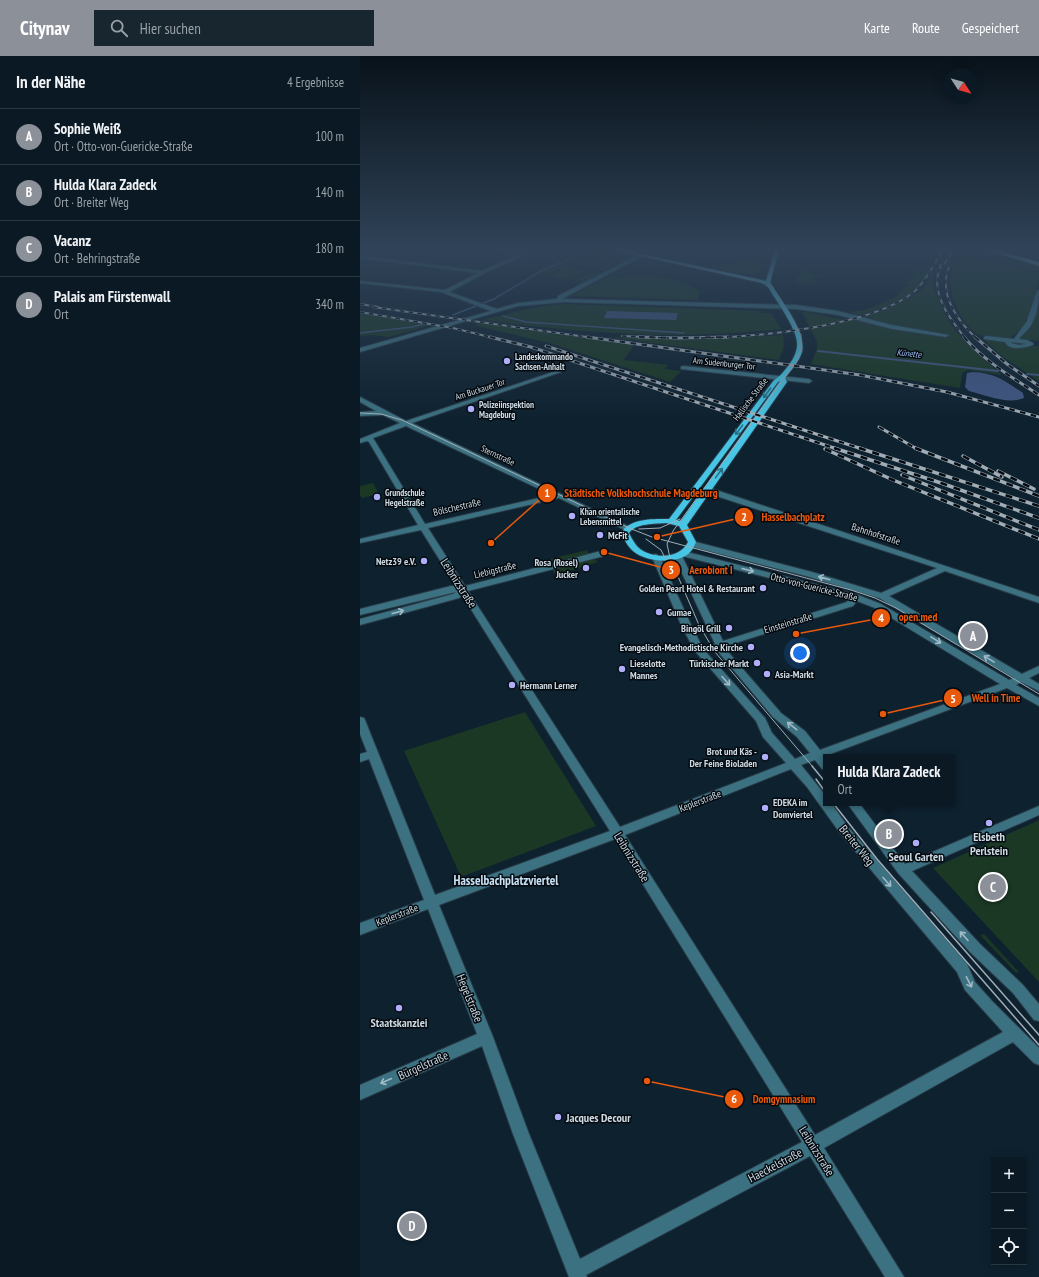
<!DOCTYPE html>
<html lang="de">
<head>
<meta charset="utf-8">
<style>
  :root { --surface:#0a1923; --page:#182630; --text:#f1f3f6; --muted:#99a0a6; --line:#2a3841; --accent:#8c9099 }
  body { margin:0; font-family:"PT Sans Narrow",sans-serif; background:var(--page); color:var(--text) }
  .controls { position:absolute; right:12px; bottom:12px; display:grid; overflow:hidden; border-radius:0px; box-shadow:0 2px 10px #0003 }
  .controls button { width:36px; height:36px; display:grid; place-items:center; padding:0; border:0; border-bottom:1px solid var(--line); background:var(--surface); color:var(--text); font:20px sans-serif }
  .compass { position:absolute; left:583px; top:12px; width:36px; height:36px; border-radius:50%; background:var(--surface); box-shadow:0 2px 10px #0003; rotate:126deg }
  .you { position:absolute; left:440px; top:597px; width:14px; height:14px; margin:-10px; border:3px solid #fff; border-radius:50%; background:#1a73e8; box-shadow:0 0 0 6px #1a73e833 }
  .badge { display:grid; place-items:center; width:26px; height:26px; border-radius:50%; background:var(--accent); color:#fff; font-size:13px; font-weight:700 }
  .pin { position:absolute; translate:-50% -50%; border:2px solid #fff; box-shadow:0 1px 4px #0006 }
  .popup { position:absolute; left:463px; top:698px; width:132px; height:52px; box-sizing:border-box; display:grid; place-content:center; border-radius:0px; background:var(--surface); filter:drop-shadow(0 1px 3px #0005); font-size:13px; white-space:nowrap; color:var(--muted) }
  .popup b { font-size:15px; color:var(--text) }
  .popup::after { content:''; position:absolute; left:50%; top:100%; margin-left:-8px; border:8px solid transparent; border-top-color:var(--surface) }
  .list { margin:0; padding:0; list-style:none }
  h2 { display:flex; justify-content:space-between; align-items:center; height:52px; margin:0; padding:0 16px; font-size:17px }
  h2 small { font-size:13px; font-weight:400; color:var(--muted) }
  .list li { display:grid; grid-template-columns:26px 1fr auto; gap:12px; align-items:center; box-sizing:border-box; height:56px; padding:0 16px; border-top:1px solid var(--line) }
  .list b { display:block; font-size:15px; white-space:nowrap }
  .list p { margin:0; font-size:13px; white-space:nowrap; color:var(--muted) }
  .list em { font-size:13px; font-style:normal; color:var(--muted) }
  .icon { flex:none; width:22px; height:22px; fill:none; stroke:currentColor; stroke-width:2; stroke-linecap:round; stroke-linejoin:round }
  .map { position:relative; flex:none; width:679px; height:1221px; overflow:hidden }
  header { display:flex; align-items:center; gap:24px; box-sizing:border-box; height:56px; padding:0 20px; background:var(--accent); color:#fff }
  header strong { font-size:19px }
  nav { display:flex; gap:22px; margin-inline-start:auto; font-size:14px }
  .search { width:280px; height:36px; background:var(--page); display:flex; align-items:center; gap:10px; box-sizing:border-box; padding:0 14px; border-radius:0px; color:var(--muted); font-size:15px }
  main { display:flex }
  aside { flex:1; background:var(--surface) }
  .map>svg:first-child { display:block }
  .green { fill:#1a3824 }
  .water { fill:#405783 }
  .lines { fill:none; stroke-linecap:round; stroke-linejoin:round }
  .stream-far1 { stroke:#405783; stroke-width:1.5 }
  .stream { stroke:#405783; stroke-width:2 }
  .minor-casing { stroke:#293b48; stroke-width:2 }
  .major-casing { stroke:#293b48; stroke-width:2 }
  .highway-casing { stroke:#293b48; stroke-width:2 }
  .minor { fill:#3b7180; fill-rule:evenodd }
  .major { fill:#46c5e5; fill-rule:evenodd }
  .highway { fill:#91dff5; fill-rule:evenodd }
  .tram-far1 { stroke:#a0adb7; stroke-width:1 }
  .tram { stroke:#a0adb7; stroke-width:1.5 }
  .rail-far2-casing { stroke:#a0adb7; stroke-width:2 }
  .rail-far1-casing { stroke:#a0adb7; stroke-width:3 }
  .rail-casing { stroke:#a0adb7; stroke-width:3.5 }
  .rail-far2 { stroke:#040a10; stroke-width:1.5; stroke-dasharray:4.5; stroke-linecap:butt }
  .rail-far1 { stroke:#040a10; stroke-width:2; stroke-dasharray:5.5; stroke-linecap:butt }
  .rail { stroke:#040a10; stroke-width:2.5; stroke-dasharray:7; stroke-linecap:butt }
  .oneway { stroke:#287185 }
  .oneway2 { stroke:#a2bac5 }
  .poi-dot { fill:#afaefa; stroke:#040a10; stroke-width:1.5 }
  .labels { text-anchor:middle; dominant-baseline:central; stroke-width:3; stroke-linejoin:round; paint-order:stroke }
  .far-water-label { font-size:9px; font-style:italic; fill:#a4c3fb; stroke:#040a10 }
  .far-poi-label { font-size:9px; font-weight:bold; fill:#cedae3; stroke:#040a10; text-anchor:start }
  .far-street-label { font-size:9px; fill:#cedae3; stroke:#040a10 }
  .street-label { font-size:10px; fill:#cedae3; stroke:#040a10 }
  .poi-label { font-size:10px; font-weight:bold; fill:#cedae3; stroke:#040a10; text-anchor:end }
  .near-street-label { font-size:12px; fill:#cedae3; stroke:#040a10 }
  .near-poi-label { font-size:12px; font-weight:bold; fill:#cedae3; stroke:#040a10 }
  .near-neighbourhood-label { font-size:13px; font-weight:bold; fill:#c7e0f3; stroke:#040a10 }
  .leader { fill:none; stroke:#e8590c; stroke-width:1.5 }
  .callout-dot { fill:#e8590c; stroke:#040a10; stroke-width:1.5 }
  .mark-label { font-size:12px; text-anchor:middle; font-weight:bold; fill:#fff }
  .callout-label { font-size:11px; text-anchor:middle; font-weight:bold; fill:#e8590c; stroke:#040a10; stroke-width:3; stroke-linejoin:round; paint-order:stroke }
</style>
</head>
<body>
<header>
<strong>Citynav</strong>
<div class="search"><svg class="icon" aria-label="search" viewBox="0 0 24 24"><circle cx="10" cy="10" r="6"/><path d="M15 15l6 6"/></svg>Hier suchen</div>
<nav><a>Karte</a><a>Route</a><a>Gespeichert</a></nav>
</header>
<main>
<aside>
<h2>In der Nähe<small>4 Ergebnisse</small></h2>
<ul class="list">
<li><span class="badge">A</span><div><b>Sophie Weiß</b><p>Ort · Otto-von-Guericke-Straße</p></div><em>100 m</em></li>
<li><span class="badge">B</span><div><b>Hulda Klara Zadeck</b><p>Ort · Breiter Weg</p></div><em>140 m</em></li>
<li><span class="badge">C</span><div><b>Vacanz</b><p>Ort · Behringstraße</p></div><em>180 m</em></li>
<li><span class="badge">D</span><div><b>Palais am Fürstenwall</b><p>Ort</p></div><em>340 m</em></li>
</ul>
</aside>
<div class="map">
<svg width="679" height="1221" viewBox="0 0 679 1221">
  <rect width="100%" height="100%" fill="#0e212f"/>
  <!-- green -->
  <g class="green">
    <path d="M 239,194 L 273,201 L 246,215 L 238,214 L 254,206 C 243,204 236,213 225,211 L 227,210 L 215,208 L 229,201 L 226,200 L 188,218 L 191,219 L 206,212 L 227,214 L 210,222 C 223,225 229,214 244,216 L 223,226 L 178,218 L 230,196 Z"/>
    <path d="M 580,194 L 581,194 C 572,204 569,219 560,229 C 544,246 517,254 495,260 L 490,258 L 492,255 C 505,257 526,245 537,240 L 539,237 L 537,236 L 545,235 L 542,234 L 550,229 L 545,228 L 557,215 L 568,215 L 572,204 Z"/>
    <path d="M 611,194 L 626,195 L 679,211 L 679,216 L 619,199 L 613,197 Z"/>
    <path d="M 603,197 L 679,218 C 679,231 672,258 664,269 C 660,274 655,278 650,282 C 643,281 622,282 617,278 C 596,264 577,213 603,197 Z"/>
    <path d="M 402,204 L 399,216 C 386,222 369,215 357,212 L 378,206 Z"/>
    <path d="M 442,215 L 468,217 L 463,222 L 460,221 L 464,217 L 450,216 L 448,218 L 460,219 L 452,224 L 458,225 L 457,227 L 451,226 L 449,228 L 433,226 L 440,219 Z"/>
    <path d="M 573,215 L 574,215 C 572,225 574,233 578,242 C 590,277 615,295 642,319 L 608,314 L 602,317 L 600,332 L 451,308 L 457,293 L 457,286 L 442,256 C 453,256 487,266 492,264 L 464,257 L 495,264 L 522,255 L 549,242 L 559,236 L 566,229 Z"/>
    <path d="M 258,216 L 260,216 L 252,221 C 283,222 314,215 340,236 L 338,244 L 211,240 Z"/>
    <path d="M 203,248 L 400,255 L 401,257 L 411,257 L 421,273 C 321,285 221,277 122,264 C 149,258 173,250 203,248 Z"/>
    <path d="M 679,251 L 679,285 L 662,283 L 662,280 L 671,272 Z"/>
    <path d="M 0,257 L 72,269 L 28,281 L 11,279 L 0,280 Z"/>
    <path d="M 120,267 L 274,289 L 264,304 L 308,309 L 305,313 L 321,315 L 310,326 L 189,287 L 114,269 Z"/>
    <path d="M 423,279 L 424,290 L 419,304 L 247,281 L 330,284 Z"/>
    <path d="M 624,284 L 642,285 L 648,290 L 653,291 L 679,290 L 679,325 L 643,301 Z"/>
    <path d="M 13,427 L 19,438 L 2,442 L 0,439 L 0,430 Z"/>
    <path d="M 227,494 L 229,498 L 196,507 L 193,507 L 190,503 Z"/>
    <path d="M 234,503 L 238,506 L 196,519 L 192,514 Z"/>
    <path d="M 165,656 L 236,770 L 101,821 L 44,695 Z"/>
    <path d="M 679,764 L 679,926 L 573,812 Z"/>
    <path d="M 624,878 L 659,916 L 656,917 L 620,879 Z"/>
  </g>
  <!-- water -->
  <g class="water">
    <path d="M 247,255 L 318,257 L 316,264 L 244,262 Z"/>
    <path d="M 613,316 C 635,317 645,325 663,337 L 664,342 C 648,349 625,339 609,335 L 605,331 L 607,317 Z"/>
  </g>
  <g class="lines">
    <!-- stream-far1 -->
    <g class="stream-far1">
      <path d="M 93,259 L 134,243 L 181,215 L 227,196"/>
      <path d="M 143,260 L 166,266 L 324,277"/>
      <path d="M 0,277 L 52,271 L 64,268"/>
    </g>
    <!-- stream -->
    <g class="stream">
      <path d="M 458,295 L 638,315"/>
      <path d="M 667,318 L 679,319"/>
    </g>
    <defs>
      <g id="minor">
        <path d="M 133,194 L 163,197 L 169,194 L 175,194 L 125,217 L 89,236 L 137,253 L 158,247 L 197,243 L 198,240 L 288,194 L 294,194 L 202,243 L 436,249 L 478,255 L 532,269 L 589,279 L 586,281 L 532,273 L 478,259 L 436,253 L 204,246 L 158,250 L 0,296 L 0,292 L 131,255 L 81,236 L 0,227 L 0,225 L 85,234 L 118,217 L 0,202 L 0,200 L 122,215 L 158,199 Z"/>
        <path d="M 679,234 C 679,246 677,260 670,271 C 667,275 662,278 659,283 L 667,284 L 673,287 L 673,289 C 665,292 649,295 645,286 L 624,283 L 624,281 L 626,280 L 654,283 L 667,265 L 677,235 ZM 652,286 L 666,288 L 659,289 L 651,287 Z"/>
        <path d="M 323,310 L 449,323 L 452,325 L 449,327 L 321,313 L 321,311 Z"/>
        <path d="M 196,315 L 201,316 L 52,367 L 272,472 L 271,474 L 265,474 L 199,442 L 68,472 L 105,530 L 241,495 L 245,498 L 244,500 L 108,535 L 260,771 L 426,707 L 403,681 L 396,665 L 335,595 L 322,571 L 292,501 L 293,499 L 296,498 L 300,501 L 332,571 L 344,594 L 405,662 L 412,677 L 435,703 L 450,697 L 437,681 L 413,661 L 360,598 L 354,589 L 355,588 L 314,500 L 323,495 L 498,539 L 521,548 L 649,624 L 654,622 L 519,542 L 446,520 L 329,490 L 328,488 L 332,485 L 452,516 L 521,537 L 577,512 L 344,436 L 344,432 L 350,432 L 679,541 L 679,547 L 585,515 L 529,540 L 662,618 L 679,610 L 679,617 L 669,622 L 679,628 L 679,635 L 661,626 L 656,629 L 679,642 L 679,650 L 647,632 L 465,700 L 466,702 L 466,714 L 462,713 L 455,704 L 441,709 L 466,740 L 466,747 L 471,747 L 488,771 L 607,908 L 615,926 L 632,945 L 679,992 L 679,1009 L 674,1007 L 653,986 L 464,1092 L 544,1221 L 525,1221 L 450,1100 L 226,1219 L 227,1221 L 209,1221 L 153,1078 L 122,990 L 0,1044 L 0,1029 L 117,978 L 68,853 L 0,879 L 0,867 L 64,844 L 9,703 L 0,706 L 0,698 L 7,696 L 0,678 L 0,661 L 4,662 L 5,664 L 75,839 L 250,775 L 102,539 L 99,542 L 0,569 L 0,563 L 93,538 L 96,536 L 0,559 L 0,553 L 91,530 L 96,530 L 61,474 L 0,487 L 0,483 L 58,469 L 9,386 L 7,385 L 0,387 L 0,383 L 40,367 L 23,359 L 0,360 L 0,356 L 16,355 L 0,346 L 0,341 L 46,365 ZM 46,370 L 192,439 L 65,468 L 13,382 ZM 322,500 L 489,542 L 487,546 L 363,585 ZM 497,545 L 515,552 L 640,628 L 460,694 L 445,675 L 421,657 L 369,597 L 366,590 L 493,550 ZM 431,713 L 447,731 L 480,777 L 597,916 L 605,934 L 643,976 L 455,1079 L 265,779 ZM 255,783 L 442,1086 L 220,1203 L 169,1078 L 133,981 L 79,849 Z"/>
        <path d="M 487,747 L 499,747 L 545,808 L 679,750 L 679,759 L 552,815 L 620,888 L 663,929 L 679,948 L 679,965 L 674,964 L 653,937 L 610,896 L 538,817 Z"/>
      </g>
      <path id="major" d="M 254,194 L 263,194 L 406,225 L 415,194 L 419,194 L 410,227 C 421,244 447,276 442,296 C 439,306 431,314 425,322 L 427,326 L 327,469 L 336,486 C 334,491 332,495 327,499 C 313,508 286,506 273,495 C 268,491 264,483 261,477 C 270,462 293,463 309,463 L 414,324 C 421,320 424,315 429,309 C 434,302 438,294 437,286 C 436,271 414,241 406,228 ZM 420,325 L 321,465 L 316,464 L 418,326 ZM 306,467 L 319,470 L 328,486 C 320,503 294,503 280,493 C 275,489 272,483 269,477 C 276,467 295,468 306,467 Z"/>
      <path id="highway" d="M 626,194 L 635,194 L 679,206 L 679,210 Z"/>
    </defs>
    <!-- minor casing -->
    <use href="#minor" class="minor-casing"/>
    <!-- major casing -->
    <use href="#major" class="major-casing"/>
    <!-- highway casing -->
    <use href="#highway" class="highway-casing"/>
    <!-- minor -->
    <use href="#minor" class="minor"/>
    <!-- major -->
    <use href="#major" class="major"/>
    <!-- highway -->
    <use href="#highway" class="highway"/>
    <!-- tram-far1 -->
    <g class="tram-far1">
      <path d="M 254,194 L 399,225 L 409,231"/>
      <path d="M 418,194 L 409,225 L 441,279 L 441,293 L 436,306 L 313,475 L 307,488 L 310,502 L 339,569 L 355,596 L 453,711"/>
      <path d="M 0,357 L 21,358 L 42,364 L 269,472 L 292,481 L 491,534 L 515,542 L 536,552 L 679,638"/>
      <path d="M 279,473 L 300,472 L 320,463"/>
      <path d="M 286,483 L 301,494 L 307,506"/>
    </g>
    <!-- tram -->
    <g class="tram">
      <path d="M 452,710 L 466,727"/>
      <path d="M 456,723 L 466,737"/>
      <path d="M 473,747 L 517,803 L 679,989"/>
      <path d="M 571,856 L 679,979"/>
    </g>
    <defs>
      <g id="rail-far2">
        <path d="M 582,204 C 580,211 577,219 577,226 C 578,248 592,265 605,282"/>
        <path d="M 590,206 C 589,212 586,218 586,224 C 584,246 601,268 616,282"/>
        <path d="M 582,212 L 593,194"/>
        <path d="M 0,248 L 18,251"/>
        <path d="M 13,251 L 234,282"/>
        <path d="M 0,256 L 93,272 L 134,282"/>
        <path d="M 262,280 L 309,282"/>
        <path d="M 341,282 C 396,281 510,271 554,236 C 567,225 573,207 584,194"/>
      </g>
      <g id="rail-far1">
        <path d="M 130,281 L 171,291 L 477,393"/>
        <path d="M 227,281 L 500,319 L 587,336 L 679,361"/>
        <path d="M 279,281 L 319,282 L 368,281"/>
        <path d="M 604,281 C 624,305 653,322 679,339"/>
        <path d="M 615,281 L 647,308 L 679,330"/>
        <path d="M 186,290 L 502,393"/>
        <path d="M 519,371 L 557,393"/>
      </g>
      <g id="rail">
        <path d="M 474,392 L 581,427 L 679,462"/>
        <path d="M 499,392 L 679,450"/>
        <path d="M 555,392 L 679,440"/>
        <path d="M 465,393 L 533,424 L 679,483"/>
        <path d="M 603,400 L 642,421"/>
        <path d="M 638,415 L 674,433"/>
        <path d="M 542,419 L 679,474"/>
      </g>
    </defs>
    <!-- rail-far2 casing -->
    <use href="#rail-far2" class="rail-far2-casing"/>
    <!-- rail-far1 casing -->
    <use href="#rail-far1" class="rail-far1-casing"/>
    <!-- rail casing -->
    <use href="#rail" class="rail-casing"/>
    <!-- rail-far2 -->
    <use href="#rail-far2" class="rail-far2"/>
    <!-- rail-far1 -->
    <use href="#rail-far1" class="rail-far1"/>
    <!-- rail -->
    <use href="#rail" class="rail"/>
  </g>
  <!-- one-way arrows -->
  <defs><path id="oneway-shaft" d="M-6 0H5M1.5-3L5.5 0L1.5 3" fill="none" stroke-width="1.6" stroke-linecap="round" stroke-linejoin="round"/></defs>
  <g class="oneway">
    <use href="#oneway-shaft" transform="translate(407 337) rotate(127)"/>
    <use href="#oneway-shaft" transform="translate(379 374) rotate(127)"/>
    <use href="#oneway-shaft" transform="translate(359 417) rotate(-54)"/>
  </g>
  <g class="oneway2">
    <use href="#oneway-shaft" transform="translate(388 514) rotate(15)"/>
    <use href="#oneway-shaft" transform="translate(464 522) rotate(-164)"/>
    <use href="#oneway-shaft" transform="translate(38 556) rotate(-15)"/>
    <use href="#oneway-shaft" transform="translate(576 584) rotate(31)"/>
    <use href="#oneway-shaft" transform="translate(629 603) rotate(-149)"/>
    <use href="#oneway-shaft" transform="translate(366 625) rotate(48)"/>
    <use href="#oneway-shaft" transform="translate(432 670) rotate(-142)"/>
    <use href="#oneway-shaft" transform="translate(527 826) rotate(49)"/>
    <use href="#oneway-shaft" transform="translate(604 880) rotate(-132)"/>
    <use href="#oneway-shaft" transform="translate(609 926) rotate(63)"/>
    <use href="#oneway-shaft" transform="translate(26 1025) rotate(156)"/>
  </g>
  <!-- sky -->
  <linearGradient id="sky" x2="0" y2="1"><stop stop-color="#08121a"/><stop offset="0.53" stop-color="#304358"/><stop offset="1" stop-color="#304358" stop-opacity="0"/></linearGradient>
  <rect width="679" height="365" fill="url(#sky)"/>
  <!-- markers -->
  <g class="poi-dot">
    <circle cx="147" cy="305" r="4"/>
    <circle cx="111" cy="353" r="4"/>
    <circle cx="17" cy="441" r="4"/>
    <circle cx="212" cy="460" r="4"/>
    <circle cx="240" cy="479" r="4"/>
    <circle cx="64" cy="505" r="4"/>
    <circle cx="226" cy="512" r="4"/>
    <circle cx="403" cy="532" r="4"/>
    <circle cx="299" cy="556" r="4"/>
    <circle cx="369" cy="572" r="4"/>
    <circle cx="391" cy="591" r="4"/>
    <circle cx="397" cy="607" r="4"/>
    <circle cx="262" cy="613" r="4"/>
    <circle cx="407" cy="618" r="4"/>
    <circle cx="152" cy="629" r="4"/>
    <circle cx="405" cy="701" r="4"/>
    <circle cx="405" cy="752" r="4"/>
    <circle cx="629" cy="767" r="4"/>
    <circle cx="556" cy="787" r="4"/>
    <circle cx="39" cy="952" r="4"/>
    <circle cx="198" cy="1061" r="4"/>
  </g>
  <g class="labels">
    <!-- far-water labels -->
    <g class="far-water-label">
      <text transform="translate(549 297) rotate(6)">Künette</text>
    </g>
    <!-- far-poi labels -->
    <g class="far-poi-label">
      <text x="155" y="300">Landeskommando<tspan x="155" dy="10">Sachsen-Anhalt</tspan></text>
      <text x="119" y="348">Polizeiinspektion<tspan x="119" dy="10">Magdeburg</tspan></text>
      <text x="25" y="436">Grundschule<tspan x="25" dy="10">Hegelstraße</tspan></text>
      <text x="220" y="455">Khan orientalische<tspan x="220" dy="10">Lebensmittel</tspan></text>
    </g>
    <!-- far-street labels -->
    <g class="far-street-label">
      <text transform="translate(364 307) rotate(6)">Am Sudenburger Tor</text>
      <text transform="translate(120 333) rotate(-18)">Am Buckauer Tor</text>
      <text transform="translate(390 343) rotate(-53)">Hallische Straße</text>
      <text transform="translate(138 399) rotate(25)">Sternstraße</text>
    </g>
    <!-- street labels -->
    <g class="street-label">
      <text transform="translate(97 451) rotate(-13)">Bölschestraße</text>
      <text transform="translate(516 478) rotate(18)">Bahnhofstraße</text>
      <text transform="translate(135 514) rotate(-14)">Liebigstraße</text>
      <text transform="translate(454 531) rotate(14)">Otto-von-Guericke-Straße</text>
      <text transform="translate(428 567) rotate(-17)">Einsteinstraße</text>
      <text transform="translate(340 745) rotate(-21)">Keplerstraße</text>
      <text transform="translate(37 859) rotate(-21)">Keplerstraße</text>
    </g>
    <!-- poi labels -->
    <g class="poi-label">
      <text x="248" y="479" text-anchor="start">McFit</text>
      <text x="56" y="505">Netz39 e.V.</text>
      <text x="218" y="506">Rosa (Rosel)<tspan x="218" dy="12">Jucker</tspan></text>
      <text x="395" y="532">Golden Pearl Hotel &amp; Restaurant</text>
      <text x="307" y="556" text-anchor="start">Gumae</text>
      <text x="361" y="572">Bingöl Grill</text>
      <text x="383" y="591">Evangelisch-Methodistische Kirche</text>
      <text x="270" y="607" text-anchor="start">Lieselotte<tspan x="270" dy="12">Mannes</tspan></text>
      <text x="389" y="607">Türkischer Markt</text>
      <text x="415" y="618" text-anchor="start">Asia-Markt</text>
      <text x="160" y="629" text-anchor="start">Hermann Lerner</text>
      <text x="397" y="695">Brot und Käs -<tspan x="397" dy="12">Der Feine Bioladen</tspan></text>
      <text x="413" y="746" text-anchor="start">EDEKA im<tspan x="413" dy="12">Domviertel</tspan></text>
    </g>
    <!-- near-street labels -->
    <g class="near-street-label">
      <text transform="translate(99 527) rotate(57)">Leibnizstraße</text>
      <text transform="translate(497 789) rotate(51)">Breiter Weg</text>
      <text transform="translate(272 801) rotate(58)">Leibnizstraße</text>
      <text transform="translate(110 942) rotate(68)">Hegelstraße</text>
      <text transform="translate(63 1009) rotate(-24)">Bürgelstraße</text>
      <text transform="translate(457 1095) rotate(58)">Leibnizstraße</text>
      <text transform="translate(415 1109) rotate(-28)">Haeckelstraße</text>
    </g>
    <!-- near-poi labels -->
    <g class="near-poi-label">
      <text x="629" y="780">Elsbeth<tspan x="629" dy="14">Perlstein</tspan></text>
      <text x="556" y="800">Seoul Garten</text>
      <text x="39" y="966">Staatskanzlei</text>
      <text x="206" y="1061" text-anchor="start">Jacques Decour</text>
    </g>
    <!-- near-neighbourhood labels -->
    <g class="near-neighbourhood-label">
      <text x="146" y="824">Hasselbachplatzviertel</text>
    </g>
  </g>
  <!-- callouts -->
  <path class="leader" d="M131 487L187 437M297 481L384 461M244 496L311 514M436 578L521 562M523 658L593 642M287 1025L374 1043"/>
  <g class="callout-dot">
    <circle cx="131" cy="487" r="4"/>
    <circle cx="297" cy="481" r="4"/>
    <circle cx="244" cy="496" r="4"/>
    <circle cx="436" cy="578" r="4"/>
    <circle cx="523" cy="658" r="4"/>
    <circle cx="287" cy="1025" r="4"/>
    <circle cx="187" cy="437" r="10"/>
    <circle cx="384" cy="461" r="10"/>
    <circle cx="311" cy="514" r="10"/>
    <circle cx="521" cy="562" r="10"/>
    <circle cx="593" cy="642" r="10"/>
    <circle cx="374" cy="1043" r="10"/>
  </g>
  <g class="mark-label">
    <text x="187" y="441">1</text>
    <text x="384" y="465">2</text>
    <text x="311" y="518">3</text>
    <text x="521" y="566">4</text>
    <text x="593" y="647">5</text>
    <text x="374" y="1047">6</text>
  </g>
  <g class="callout-label">
    <text x="281" y="441">Städtische Volkshochschule Magdeburg</text>
    <text x="433" y="465">Hasselbachplatz</text>
    <text x="351" y="518">Aerobiont I</text>
    <text x="558" y="565">open.med</text>
    <text x="636" y="646">Well in Time</text>
    <text x="424" y="1047">Domgymnasium</text>
  </g>
</svg>
<div class="controls">
<button>+</button>
<button>−</button>
<button><svg class="icon" aria-label="locate" viewBox="0 0 24 24"><circle cx="12" cy="12" r="6"/><path d="M12 2v4M12 18v4M2 12h4M18 12h4"/></svg></button>
</div>
<svg class="compass" viewBox="-18 -18 36 36"><path d="M0-13l5 13h-10z" fill="#e53935"/><path d="M0 13l5-13h-10z" fill="#99a0a6"/></svg>
<div class="you"></div>
<div class="pin badge" style="left:613px;top:580px">A</div>
<div class="pin badge" style="left:529px;top:778px">B</div>
<div class="popup"><b>Hulda Klara Zadeck</b>Ort</div>
<div class="pin badge" style="left:633px;top:831px">C</div>
<div class="pin badge" style="left:52px;top:1170px">D</div>
</div>
</main>
</body>
</html>
